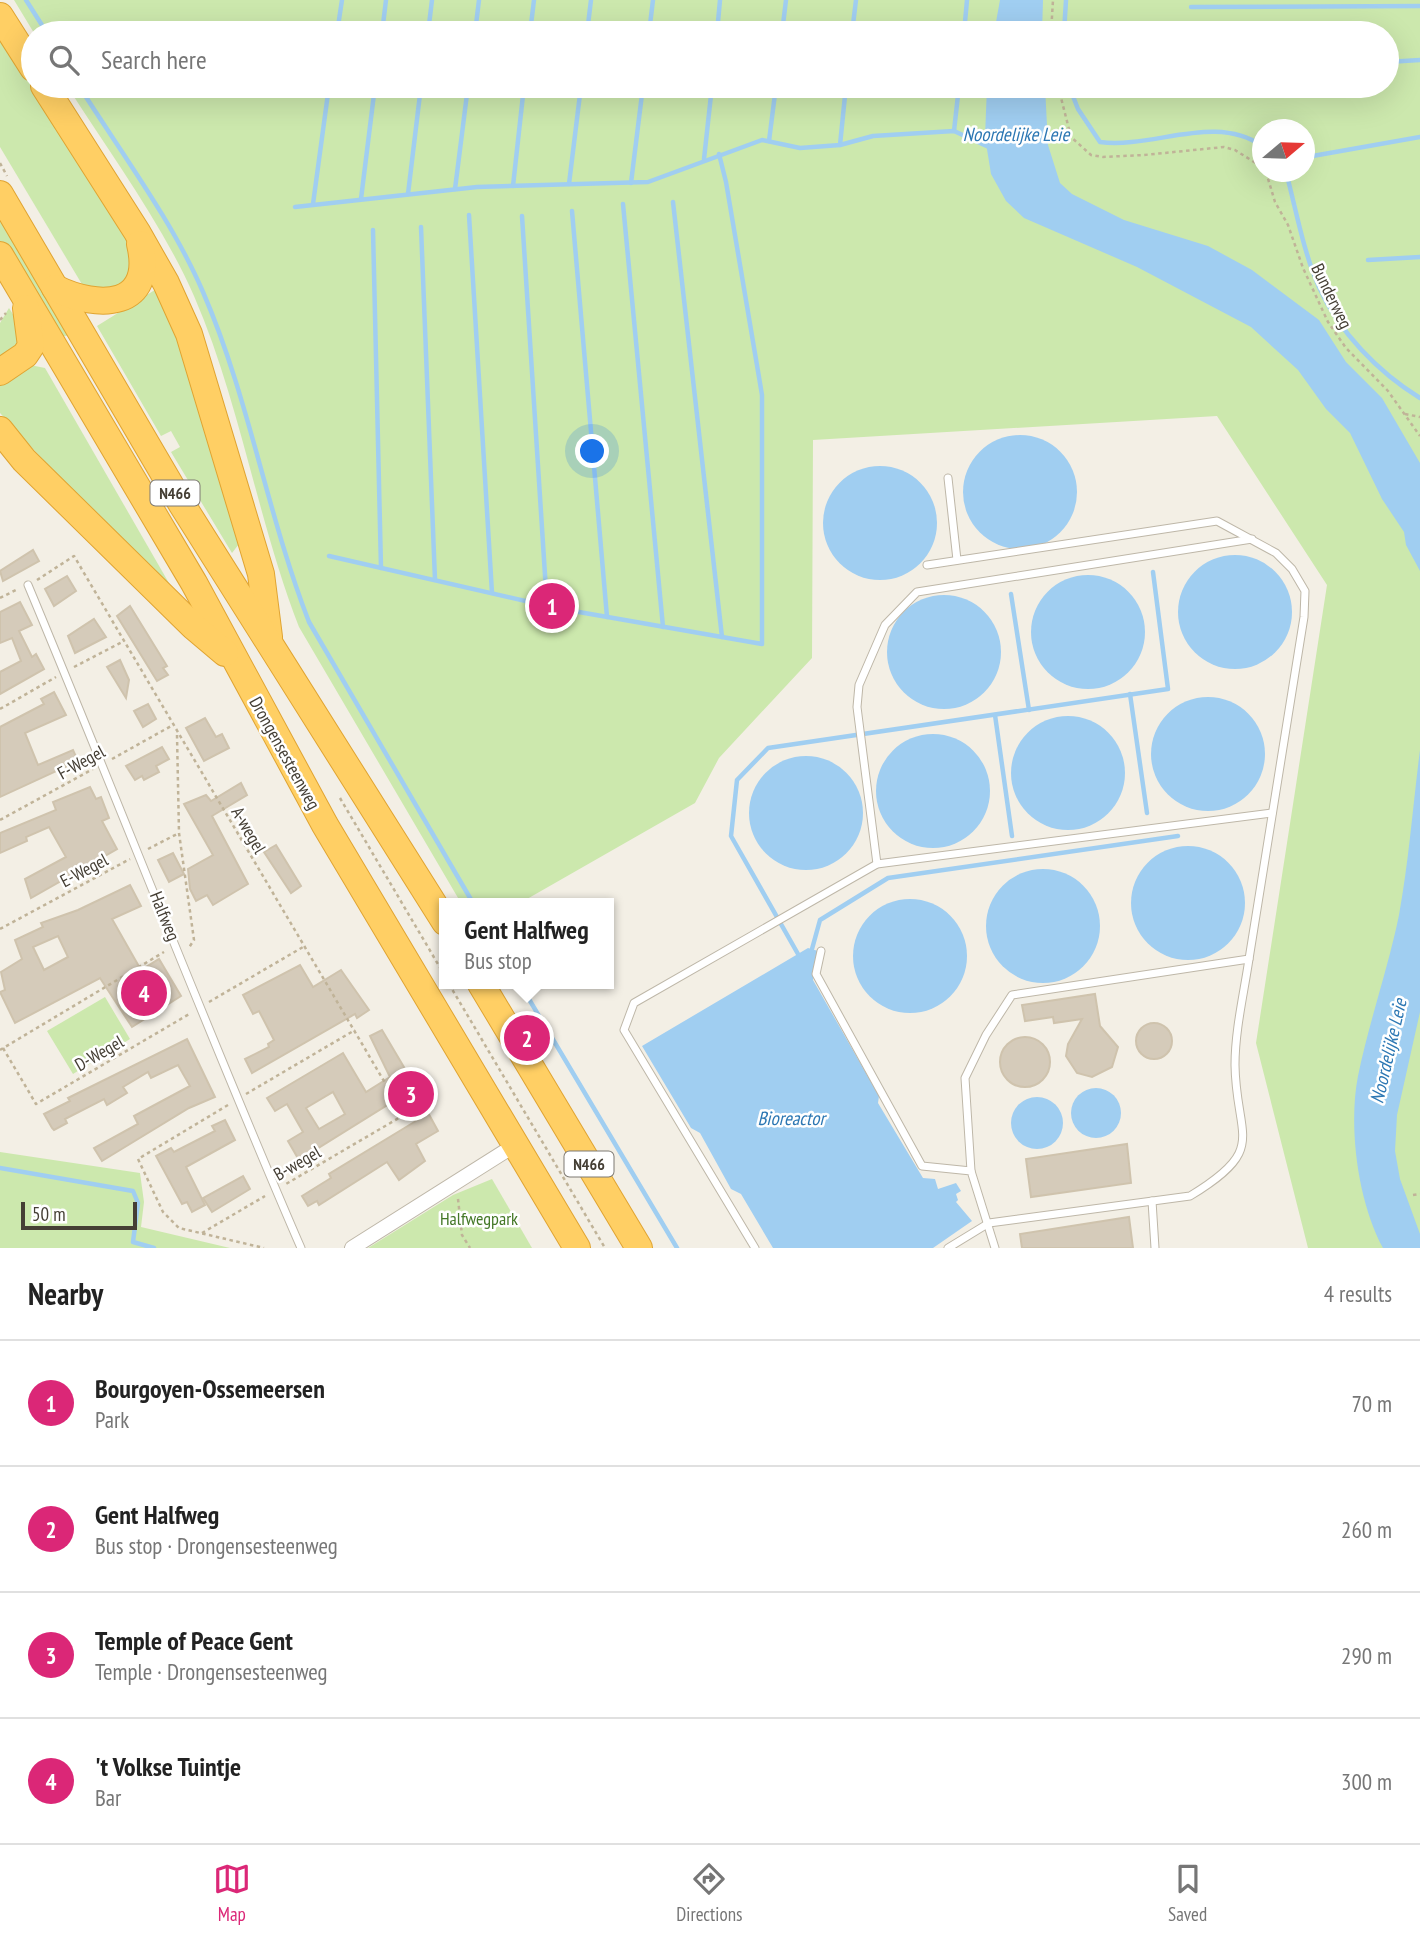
<!DOCTYPE html>
<html lang="en">
<head>
<meta charset="utf-8">
<style>
  :root { --surface:#fff; --page:#f6f6f6; --text:#222; --muted:#767676; --line:#e0e0e0; --accent:#db2777 }
  body { margin:0; font-family:"PT Sans Narrow",sans-serif; background:var(--page); color:var(--text) }
  .compass { position:absolute; left:1252px; top:119px; width:63px; height:63px; border-radius:50%; background:var(--surface); box-shadow:0 7px 28px #0002; rotate:71deg }
  .scale { position:absolute; left:21px; bottom:18px; width:116px; box-sizing:border-box; padding-left:7px; border:4px solid #453f35; border-top:0; font-size:19px; line-height:24px; white-space:nowrap; color:#453f35; -webkit-text-stroke:5px #fff; paint-order:stroke }
  .you { position:absolute; left:593px; top:452px; width:24px; height:24px; margin:-18px; border:5px solid #fff; border-radius:50%; background:#1a73e8; box-shadow:0 0 0 10px #1a73e833 }
  .badge { display:grid; place-items:center; width:46px; height:46px; border-radius:50%; background:var(--accent); color:#fff; font-size:23px; font-weight:700 }
  .pin { position:absolute; translate:-50% -50%; border:4px solid #fff; box-shadow:0 2px 7px #0006 }
  .popup { position:absolute; left:439px; top:898px; width:175px; height:91px; box-sizing:border-box; display:grid; place-content:center; border-radius:0px; background:var(--surface); filter:drop-shadow(0 2px 5px #0005); font-size:23px; white-space:nowrap; color:var(--muted) }
  .popup b { font-size:26px; color:var(--text) }
  .popup::after { content:''; position:absolute; left:50%; top:100%; margin-left:-14px; border:14px solid transparent; border-top-color:var(--surface) }
  .list { margin:0; padding:0; list-style:none }
  h2 { display:flex; justify-content:space-between; align-items:center; height:91px; margin:0; padding:0 28px; font-size:30px }
  h2 small { font-size:23px; font-weight:400; color:var(--muted) }
  .list li { display:grid; grid-template-columns:46px 1fr auto; gap:21px; align-items:center; box-sizing:border-box; height:126px; padding:0 28px; border-top:2px solid var(--line) }
  .list b { display:block; font-size:26px; white-space:nowrap }
  .list p { margin:0; font-size:23px; white-space:nowrap; color:var(--muted) }
  .list em { font-size:23px; font-style:normal; color:var(--muted) }
  .icon { flex:none; width:38px; height:38px; fill:none; stroke:currentColor; stroke-width:2; stroke-linecap:round; stroke-linejoin:round }
  .map { position:relative; flex:none; width:1420px; height:1248px; overflow:hidden }
  .search { position:absolute; background:var(--surface); box-shadow:0 7px 28px #0002; left:21px; right:21px; top:21px; height:77px; display:flex; align-items:center; gap:18px; box-sizing:border-box; padding:0 24px; border-radius:38px; color:var(--muted); font-size:26px }
  .sheet { height:595px; background:var(--surface) }
  nav { display:flex; justify-content:space-around; align-items:center; box-sizing:border-box; height:98px; border-top:2px solid var(--line); background:var(--surface); font-size:19px; color:var(--muted) }
  nav a { display:grid; justify-items:center; gap:4px }
  nav .on { color:var(--accent) }
  .map>svg:first-child { display:block }
  .green { fill:#cce8ad; fill-rule:evenodd }
  .water { fill:#a0cef1 }
  .lines { fill:none; stroke-linecap:round; stroke-linejoin:round }
  .stream { stroke:#a0cef1; stroke-width:4.5 }
  .building { fill:#d5cbba; stroke:#cfc3ad; stroke-width:2; fill-rule:evenodd }
  .lane-casing { stroke:#beb7a8; stroke-width:9 }
  .street-casing { stroke:#beb7a8; stroke-width:16 }
  .highway-casing { stroke:#e0a432; stroke-width:28 }
  .path { stroke:#c0b398; stroke-width:2.5; stroke-dasharray:3.5 3.5; stroke-linecap:butt }
  .lane { stroke:#fff; stroke-width:7 }
  .street { stroke:#fff; stroke-width:14 }
  .highway { stroke:#ffcf64; stroke-width:26 }
  .labels { text-anchor:middle; dominant-baseline:central; stroke-width:5; stroke-linejoin:round; paint-order:stroke }
  .shield { fill:#fff; stroke:#7d7972; stroke-width:2 }
  .shield-label { font-size:16px; font-weight:bold; fill:#453f35 }
  .street-label { font-size:18px; fill:#453f35; stroke:#fff }
  .park-label { font-size:18px; fill:#447827; stroke:#fff }
  .water-label { font-size:19px; font-style:italic; fill:#2c77b3; stroke:#fff }
</style>
</head>
<body>
<div class="map">
<svg width="1420" height="1248" viewBox="0 0 1420 1248">
  <rect width="100%" height="100%" fill="#f3efe5"/>
  <!-- green -->
  <g class="green">
    <path d="M 14,0 L 1420,0 L 1420,1248 L 1308,1248 L 1256,1043 L 1327,585 L 1217,416 L 813,440 L 812,658 L 719,758 L 695,803 L 520,903 L 461,903 L 299,627 C 257,519 240,402 194,296 C 163,225 109,152 67,86 L 1387,86 L 1387,33 L 34,33 ZM 1262,130 L 1304,130 L 1304,172 L 1262,172 Z"/>
    <path d="M 0,33 L 128,235 L 134,262 L 123,285 L 86,291 L 0,147 Z"/>
    <path d="M 0,211 L 73,335 L 56,337 L 0,241 Z"/>
    <path d="M 166,283 L 249,531 L 232,553 L 171,452 L 180,447 L 171,431 L 161,436 L 97,326 Z"/>
    <path d="M 9,308 L 22,329 L 20,343 L 0,359 L 0,323 Z"/>
    <path d="M 25,364 L 45,368 L 177,597 L 100,522 L 0,413 L 0,377 Z"/>
    <path d="M 105,997 L 130,1039 L 73,1074 L 47,1031 Z"/>
    <path d="M 0,1152 L 140,1173 L 144,1202 L 141,1227 L 230,1248 L 0,1248 Z"/>
    <path d="M 492,1179 L 532,1248 L 368,1248 L 453,1195 Z"/>
  </g>
  <!-- water -->
  <g class="water">
    <path d="M 1000,0 L 1043,0 L 1042,33 L 994,33 Z"/>
    <path d="M 987,86 L 1045,86 L 1048,145 L 1060,183 L 1072,194 L 1124,220 L 1208,246 L 1252,270 L 1319,320 L 1346,362 L 1382,398 L 1420,463 L 1420,571 L 1406,545 L 1404,532 L 1382,499 L 1350,433 L 1326,409 L 1298,370 L 1251,327 L 1137,267 L 1024,218 L 1006,201 L 991,174 L 985,137 Z"/>
    <circle cx="1020" cy="492" r="57"/>
    <circle cx="880" cy="523" r="57"/>
    <circle cx="1235" cy="612" r="57"/>
    <circle cx="1088" cy="632" r="57"/>
    <circle cx="944" cy="652" r="57"/>
    <circle cx="1208" cy="754" r="57"/>
    <circle cx="1068" cy="773" r="57"/>
    <circle cx="933" cy="791" r="57"/>
    <path d="M 1420,750 L 1420,1012 L 1397,1115 L 1395,1151 L 1400,1179 L 1420,1234 L 1420,1248 L 1383,1248 C 1358,1202 1348,1127 1358,1076 C 1369,1022 1388,969 1399,915 C 1409,860 1413,804 1420,750 Z"/>
    <circle cx="806" cy="813" r="57"/>
    <circle cx="1188" cy="903" r="57"/>
    <circle cx="1043" cy="926" r="57"/>
    <circle cx="910" cy="956" r="57"/>
    <path d="M 808,948 L 818,951 L 813,980 L 879,1096 L 878,1103 L 923,1178 L 935,1179 L 938,1189 L 956,1183 L 961,1191 L 956,1194 L 958,1200 L 956,1202 L 972,1221 L 933,1248 L 773,1248 L 741,1194 L 731,1189 L 700,1133 L 691,1128 L 642,1046 Z"/>
    <circle cx="1096" cy="1113" r="25"/>
    <circle cx="1037" cy="1123" r="26"/>
  </g>
  <g class="lines">
    <!-- stream -->
    <g class="stream">
      <path d="M 26,0 L 47,33"/>
      <path d="M 1191,7 L 1420,6"/>
      <path d="M 337,33 L 342,0"/>
      <path d="M 382,33 L 386,0"/>
      <path d="M 428,33 L 432,0"/>
      <path d="M 475,33 L 479,0"/>
      <path d="M 530,33 L 534,0"/>
      <path d="M 587,33 L 591,0"/>
      <path d="M 649,33 L 653,0"/>
      <path d="M 717,33 L 720,0"/>
      <path d="M 782,33 L 786,0"/>
      <path d="M 852,33 L 856,0"/>
      <path d="M 964,33 L 967,0"/>
      <path d="M 1064,33 L 1066,0"/>
      <path d="M 1387,62 L 1420,60"/>
      <path d="M 79,86 C 120,151 173,222 203,292 C 249,398 267,514 309,622 L 473,903"/>
      <path d="M 1069,86 L 1078,109 L 1100,142 C 1153,149 1215,113 1262,146"/>
      <path d="M 954,131 L 959,86"/>
      <path d="M 769,141 L 776,86"/>
      <path d="M 840,145 L 846,86"/>
      <path d="M 1307,157 L 1420,137"/>
      <path d="M 704,159 L 712,86"/>
      <path d="M 1286,172 C 1296,209 1303,251 1319,287 C 1339,332 1378,372 1420,398"/>
      <path d="M 631,183 L 643,86"/>
      <path d="M 569,184 L 581,86"/>
      <path d="M 513,186 L 524,86"/>
      <path d="M 455,189 L 468,86"/>
      <path d="M 408,194 L 421,86"/>
      <path d="M 361,199 L 375,86"/>
      <path d="M 673,202 L 722,637"/>
      <path d="M 313,204 L 329,86"/>
      <path d="M 623,204 L 663,627"/>
      <path d="M 295,207 L 477,187 L 648,182 L 762,140 L 800,148 L 840,145 L 873,136 L 954,131 L 991,148"/>
      <path d="M 572,211 L 607,617"/>
      <path d="M 469,215 L 492,593"/>
      <path d="M 522,216 L 547,606"/>
      <path d="M 421,227 L 435,580"/>
      <path d="M 373,230 L 381,568"/>
      <path d="M 1368,260 L 1420,257"/>
      <path d="M 329,556 L 556,608 L 762,644 L 762,395 L 726,182 L 719,154"/>
      <path d="M 1011,594 L 1029,710"/>
      <path d="M 1130,694 L 1147,813"/>
      <path d="M 995,715 L 1012,836"/>
      <path d="M 812,949 L 820,920 L 888,878 L 1178,836"/>
      <path d="M 798,954 L 731,836 L 737,780 L 768,748 L 1168,689 L 1153,572"/>
      <path d="M 520,984 L 677,1248"/>
      <path d="M 0,1168 L 133,1191 L 138,1203 L 133,1242 L 154,1248"/>
    </g>
  </g>
  <!-- building -->
  <g class="building">
    <path d="M 33,550 L 39,561 L 3,581 L 0,571 Z"/>
    <path d="M 67,576 L 76,591 L 54,606 L 45,589 Z"/>
    <path d="M 20,602 L 32,625 L 19,631 L 32,657 L 36,654 L 44,669 L 0,694 L 0,672 L 21,661 L 12,638 L 0,643 L 0,612 Z"/>
    <path d="M 130,606 L 167,666 L 163,668 L 168,675 L 157,681 L 117,616 Z"/>
    <path d="M 94,619 L 106,637 L 75,653 L 68,636 Z"/>
    <path d="M 120,660 L 129,680 L 126,698 L 107,667 Z"/>
    <path d="M 54,692 L 66,715 L 25,733 L 38,765 L 73,750 L 78,761 L 0,797 L 0,727 L 44,704 L 41,699 Z"/>
    <path d="M 148,704 L 156,719 L 143,727 L 134,711 Z"/>
    <path d="M 205,718 L 216,737 L 222,734 L 229,748 L 204,761 L 186,728 Z"/>
    <path d="M 162,747 L 169,759 L 156,766 L 159,772 L 144,780 L 142,776 L 135,780 L 126,766 Z"/>
    <path d="M 241,783 L 247,795 L 212,816 L 248,884 L 213,905 L 207,895 L 196,901 L 190,889 L 188,869 L 213,855 L 184,804 L 206,795 L 211,801 Z"/>
    <path d="M 90,787 L 96,799 L 101,797 L 109,818 L 102,821 L 117,849 L 31,898 L 25,879 L 66,857 L 49,827 L 26,837 L 27,841 L 0,853 L 0,833 L 56,810 L 53,802 Z"/>
    <path d="M 276,845 L 301,886 L 291,893 L 264,852 Z"/>
    <path d="M 173,853 L 184,874 L 169,882 L 158,860 Z"/>
    <path d="M 130,885 L 141,906 L 112,919 L 141,970 L 159,959 L 181,996 L 132,1027 L 100,978 L 15,1023 L 0,992 L 5,990 L 1,972 L 22,959 L 15,940 L 43,927 L 41,923 L 78,910 ZM 58,936 L 68,957 L 44,970 L 33,947 Z"/>
    <path d="M 300,965 L 313,987 L 341,970 L 369,1010 L 357,1018 L 355,1014 L 252,1073 L 245,1059 L 269,1047 L 268,1044 L 274,1040 L 259,1011 L 253,1014 L 243,995 Z"/>
    <path d="M 1095,994 L 1100,1026 L 1118,1047 L 1112,1067 L 1092,1077 L 1077,1073 L 1066,1056 L 1068,1044 L 1082,1019 L 1054,1023 L 1053,1017 L 1025,1021 L 1022,1005 Z"/>
    <circle cx="1154" cy="1041" r="18"/>
    <path d="M 382,1030 L 411,1079 L 420,1073 L 428,1086 L 418,1092 L 420,1098 L 438,1131 L 416,1144 L 425,1161 L 399,1180 L 387,1162 L 319,1205 L 317,1201 L 308,1206 L 302,1196 L 331,1178 L 329,1174 L 416,1121 L 402,1096 L 299,1160 L 288,1141 L 303,1132 L 287,1104 L 275,1111 L 267,1098 L 343,1053 L 366,1092 L 390,1077 L 370,1036 ZM 333,1092 L 345,1114 L 319,1129 L 306,1108 Z"/>
    <circle cx="1025" cy="1062" r="25"/>
    <path d="M 187,1039 L 215,1097 L 189,1108 L 102,1161 L 94,1148 L 138,1124 L 134,1116 L 190,1086 L 178,1065 L 151,1078 L 148,1072 L 123,1087 L 127,1093 L 107,1105 L 104,1099 L 65,1119 L 67,1123 L 54,1130 L 52,1128 L 44,1114 L 70,1101 L 68,1098 Z"/>
    <path d="M 225,1120 L 235,1140 L 186,1167 L 205,1205 L 192,1212 L 187,1202 L 182,1204 L 156,1156 L 171,1148 L 174,1152 L 215,1131 L 212,1126 Z"/>
    <path d="M 1127,1144 L 1131,1183 L 1031,1197 L 1026,1159 Z"/>
    <path d="M 243,1176 L 250,1189 L 212,1212 L 203,1198 Z"/>
    <path d="M 1129,1217 L 1133,1248 L 1022,1248 L 1020,1234 Z"/>
  </g>
  <g class="lines">
    <defs>
      <g id="lane">
        <path d="M 948,478 L 957,560"/>
        <path d="M 927,565 L 1217,521 L 1276,553 L 1292,569 L 1305,591 L 1304,617 L 1249,959 L 1012,995 L 986,1035 L 965,1078 L 971,1171"/>
        <path d="M 28,585 C 120,805 206,1029 301,1248"/>
        <path d="M 877,864 L 857,707 L 859,685 L 885,625 L 917,592 L 1252,539"/>
        <path d="M 821,951 L 816,974 L 922,1166 L 971,1171 L 995,1248"/>
        <path d="M 1152,1201 L 1155,1248"/>
        <path d="M 755,1248 L 624,1030 L 634,1003 L 877,864 L 1272,813"/>
        <path d="M 948,1248 L 989,1223 L 1190,1196 C 1269,1148 1236,1138 1235,1065 C 1235,1030 1244,993 1249,959"/>
      </g>
      <path id="street" d="M 352,1248 L 515,1145"/>
      <g id="highway">
        <path d="M 0,16 L 33,68"/>
        <path d="M 44,86 L 137,232 L 166,283 L 189,334 L 261,574 L 269,637"/>
        <path d="M 0,194 L 181,503 L 445,922"/>
        <path d="M 0,255 L 194,583 L 325,825 L 577,1248"/>
        <path d="M 55,288 C 99,310 155,308 140,244"/>
        <path d="M 0,372 L 25,355 L 31,346 L 26,308"/>
        <path d="M 0,430 L 24,460 L 193,626 L 225,653"/>
        <path d="M 481,984 L 639,1248"/>
      </g>
    </defs>
    <!-- lane casing -->
    <use href="#lane" class="lane-casing"/>
    <!-- street casing -->
    <use href="#street" class="street-casing"/>
    <!-- highway casing -->
    <use href="#highway" class="highway-casing"/>
    <!-- path -->
    <g class="path">
      <path d="M 1051,33 L 1053,0"/>
      <path d="M 1058,86 L 1071,137 L 1091,155 L 1103,157 L 1144,155 L 1224,147 L 1235,150 L 1262,167"/>
      <path d="M 0,163 L 7,176"/>
      <path d="M 1266,172 L 1275,202 L 1288,225 L 1303,268 L 1328,322 L 1346,348 L 1388,391 L 1420,436"/>
      <path d="M 0,320 L 6,313"/>
      <path d="M 1405,414 L 1420,417"/>
      <path d="M 37,580 L 74,556 L 404,1115 L 286,1184"/>
      <path d="M 0,598 L 18,589"/>
      <path d="M 74,667 L 124,641"/>
      <path d="M 0,709 L 56,677"/>
      <path d="M 177,735 L 179,833 L 194,940 L 188,949"/>
      <path d="M 112,759 L 173,725"/>
      <path d="M 340,798 L 445,976"/>
      <path d="M 0,820 L 93,769"/>
      <path d="M 148,849 L 179,833"/>
      <path d="M 0,929 L 130,859"/>
      <path d="M 449,984 L 605,1248"/>
      <path d="M 209,1002 L 303,947"/>
      <path d="M 3,1048 L 36,1104 L 191,1013"/>
      <path d="M 0,1050 L 164,952"/>
      <path d="M 246,1094 L 355,1030"/>
      <path d="M 228,1105 L 138,1159 L 163,1212 L 179,1228 L 264,1248"/>
      <path d="M 1413,1195 L 1420,1194"/>
      <path d="M 458,1199 L 462,1235 L 470,1248"/>
      <path d="M 202,1233 L 265,1196"/>
    </g>
    <!-- lane -->
    <use href="#lane" class="lane"/>
    <!-- street -->
    <use href="#street" class="street"/>
    <!-- highway -->
    <use href="#highway" class="highway"/>
  </g>
  <g class="labels">
    <!-- shield labels -->
    <g class="shield">
      <rect x="150.5" y="480.5" width="49" height="25" rx="5"/>
      <rect x="564.5" y="1151.5" width="49" height="25" rx="5"/>
    </g>
    <g class="shield-label">
      <text x="175" y="493">N466</text>
      <text x="589" y="1164">N466</text>
    </g>
    <!-- street labels -->
    <g class="street-label">
      <text transform="translate(1332 296) rotate(64)">Bunderweg</text>
      <text transform="translate(285 753) rotate(61)">Drongensesteenweg</text>
      <text transform="translate(81 762) rotate(-29)">F-Wegel</text>
      <text transform="translate(249 830) rotate(60)">A-wegel</text>
      <text transform="translate(84 870) rotate(-28)">E-Wegel</text>
      <text transform="translate(165 916) rotate(68)">Halfweg</text>
      <text transform="translate(99 1053) rotate(-30)">D-Wegel</text>
      <text transform="translate(297 1163) rotate(-30)">B-wegel</text>
    </g>
    <!-- park labels -->
    <g class="park-label">
      <text x="479" y="1218">Halfwegpark</text>
    </g>
    <!-- water labels -->
    <g class="water-label">
      <text x="1016" y="134">Noordelijke Leie</text>
      <text transform="translate(1388 1051) rotate(-77)">Noordelijke Leie</text>
      <text x="791" y="1118">Bioreactor</text>
    </g>
  </g>
</svg>
<svg class="compass" viewBox="-18 -18 36 36"><path d="M0-13l5 13h-10z" fill="#e53935"/><path d="M0 13l5-13h-10z" fill="#767676"/></svg>
<div class="scale">50 m</div>
<div class="you"></div>
<div class="pin badge" style="left:552px;top:606px">1</div>
<div class="pin badge" style="left:527px;top:1038px">2</div>
<div class="popup"><b>Gent Halfweg</b>Bus stop</div>
<div class="pin badge" style="left:411px;top:1094px">3</div>
<div class="pin badge" style="left:144px;top:993px">4</div>
<div class="search"><svg class="icon" aria-label="search" viewBox="0 0 24 24"><circle cx="10" cy="10" r="6"/><path d="M15 15l6 6"/></svg>Search here</div>
</div>
<section class="sheet">
<h2>Nearby<small>4 results</small></h2>
<ul class="list">
<li><span class="badge">1</span><div><b>Bourgoyen-Ossemeersen</b><p>Park</p></div><em>70 m</em></li>
<li><span class="badge">2</span><div><b>Gent Halfweg</b><p>Bus stop · Drongensesteenweg</p></div><em>260 m</em></li>
<li><span class="badge">3</span><div><b>Temple of Peace Gent</b><p>Temple · Drongensesteenweg</p></div><em>290 m</em></li>
<li><span class="badge">4</span><div><b>'t Volkse Tuintje</b><p>Bar</p></div><em>300 m</em></li>
</ul>
</section>
<nav>
<a class="on"><svg class="icon" aria-label="map" viewBox="0 0 24 24"><path d="M3 6l6-2 6 2 6-2v14l-6 2-6-2-6 2zM9 4v14M15 6v14"/></svg>Map</a>
<a><svg class="icon" aria-label="directions" viewBox="0 0 24 24"><path d="M12 3l9 9-9 9-9-9zM9 14v-3h6M13 9l2 2-2 2"/></svg>Directions</a>
<a><svg class="icon" aria-label="saved" viewBox="0 0 24 24"><path d="M7 4h10v16l-5-4-5 4z"/></svg>Saved</a>
</nav>
</body>
</html>
